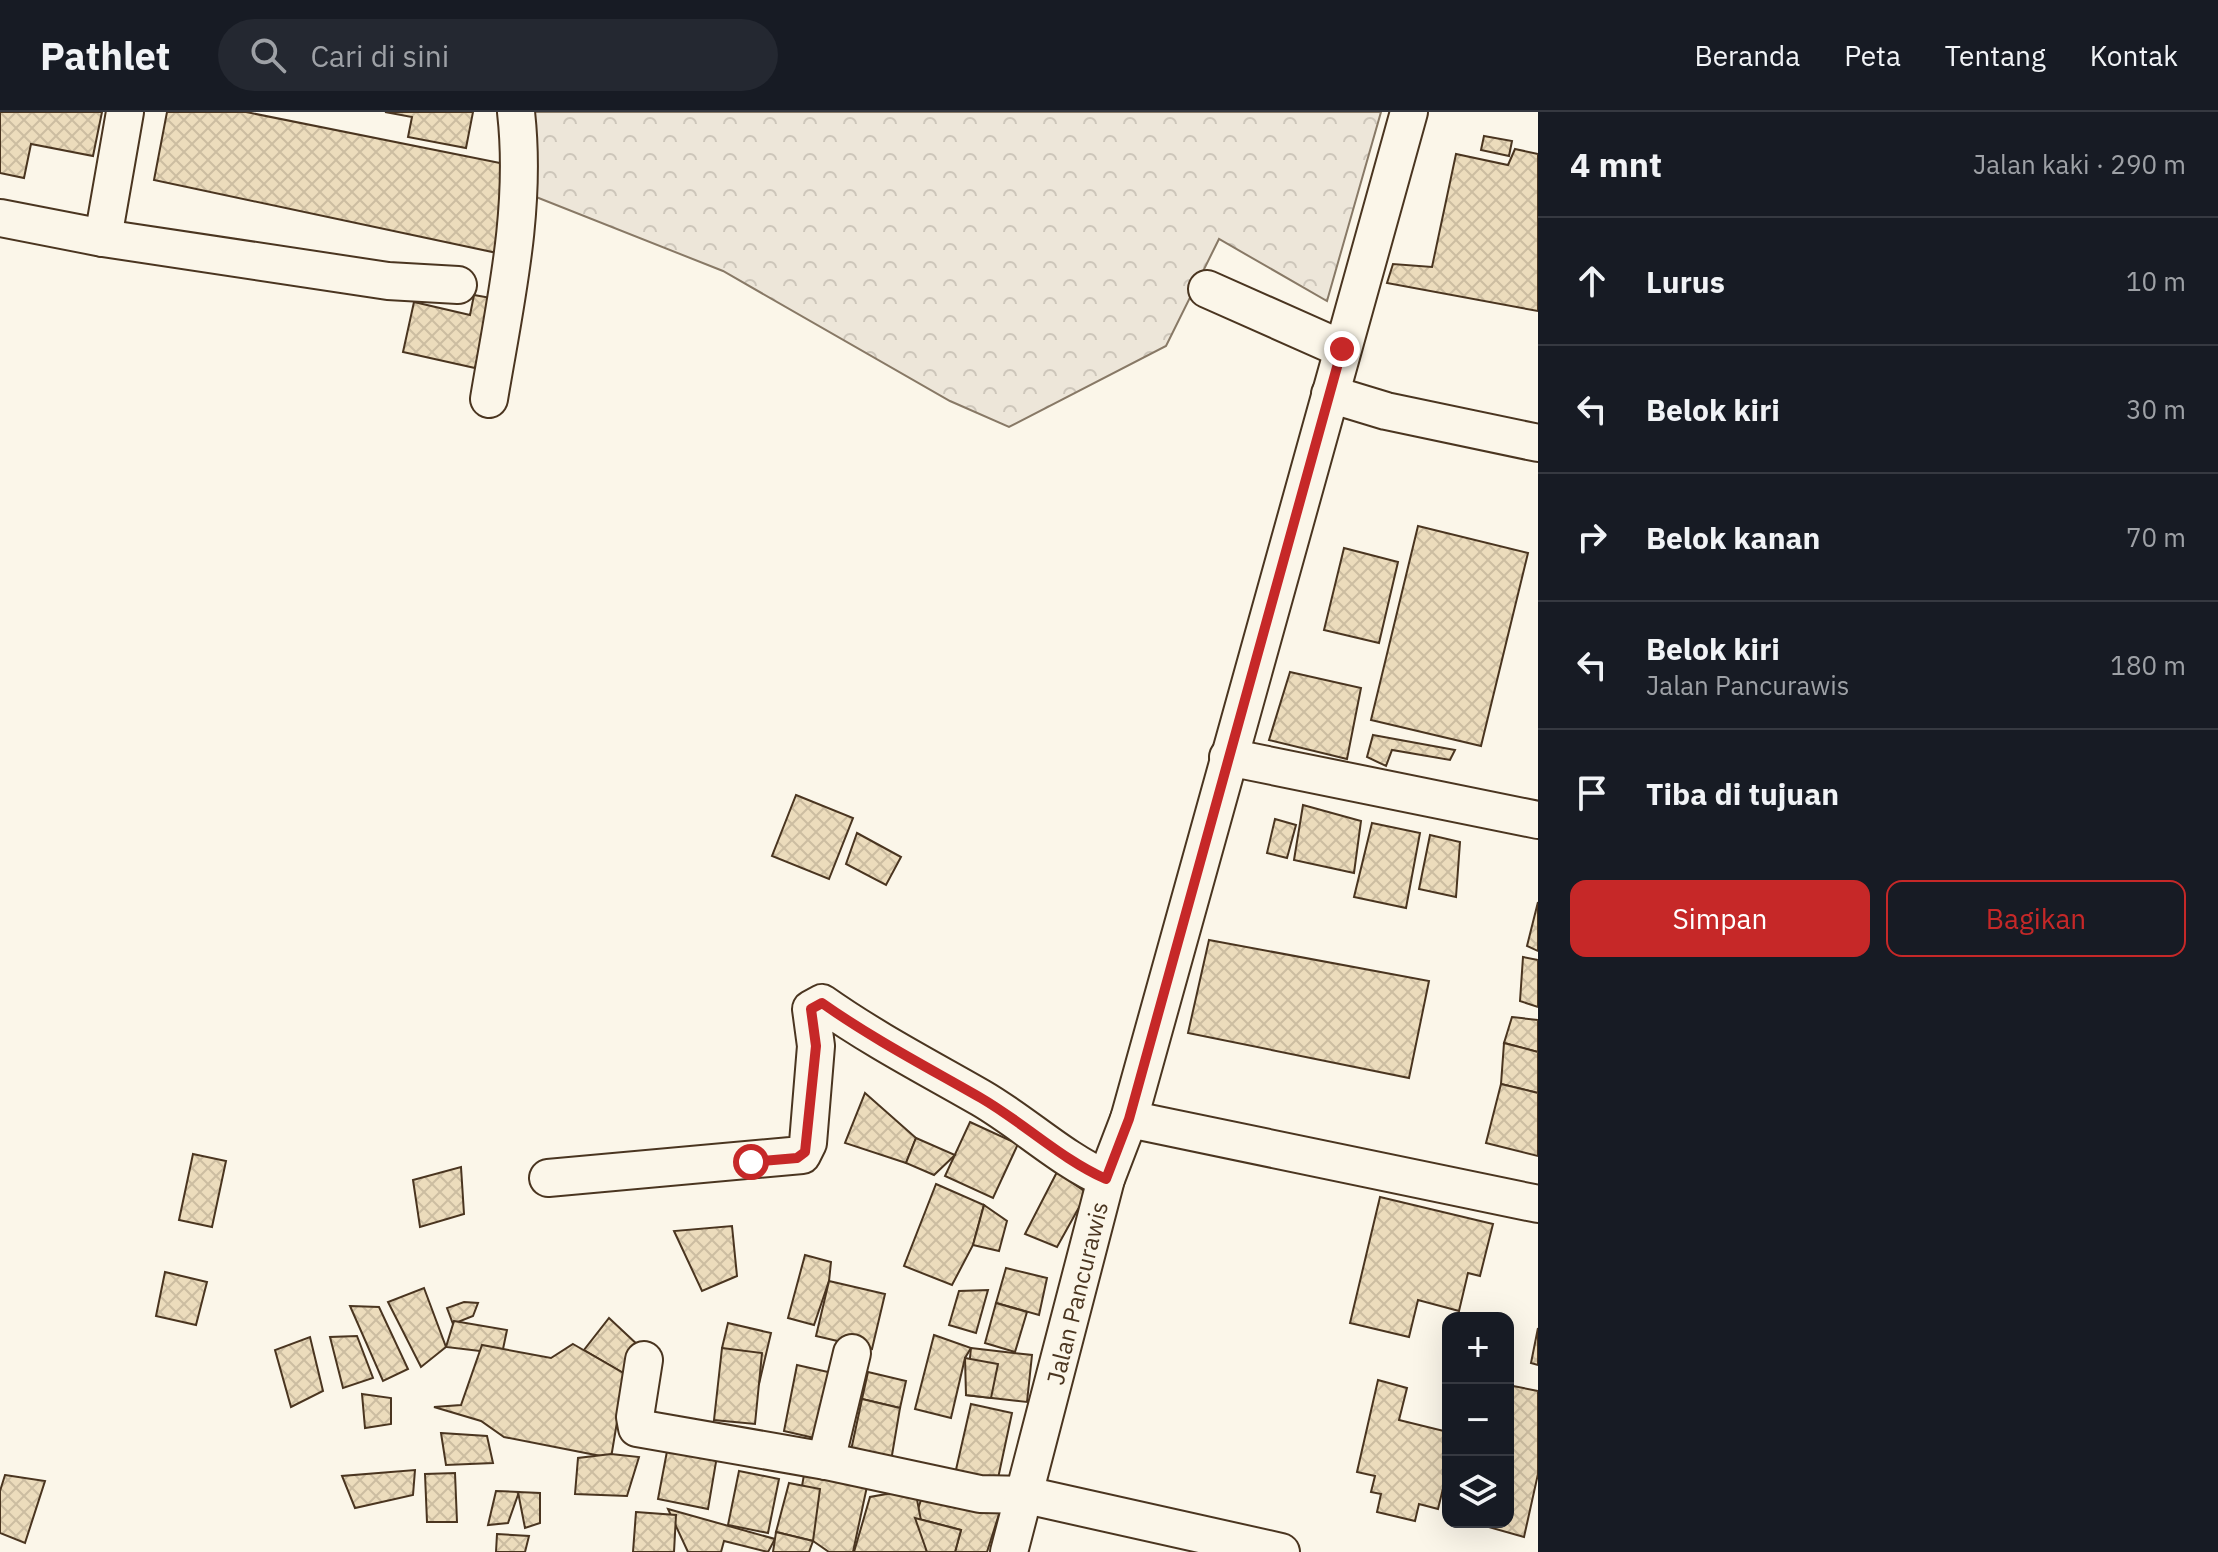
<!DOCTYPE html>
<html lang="id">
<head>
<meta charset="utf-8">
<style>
  :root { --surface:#171b24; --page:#242831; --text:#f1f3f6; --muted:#9ea1a6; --line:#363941; --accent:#c62828 }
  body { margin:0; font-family:"IBM Plex Sans",sans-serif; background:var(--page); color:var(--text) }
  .controls { position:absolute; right:24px; bottom:24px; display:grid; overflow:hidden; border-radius:16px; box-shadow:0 8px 32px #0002 }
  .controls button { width:72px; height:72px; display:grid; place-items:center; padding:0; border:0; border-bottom:2px solid var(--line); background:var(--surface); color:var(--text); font:40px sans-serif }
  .stop { position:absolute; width:24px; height:24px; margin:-18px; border:6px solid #c62828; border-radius:50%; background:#fff }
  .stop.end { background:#c62828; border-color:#fff; box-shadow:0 2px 8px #0008 }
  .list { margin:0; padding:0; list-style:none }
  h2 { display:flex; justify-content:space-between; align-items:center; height:104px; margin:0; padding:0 32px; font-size:34px }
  h2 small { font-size:26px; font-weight:400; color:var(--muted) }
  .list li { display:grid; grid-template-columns:52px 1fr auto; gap:24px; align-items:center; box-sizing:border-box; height:128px; padding:0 32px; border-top:2px solid var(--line) }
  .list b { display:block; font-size:30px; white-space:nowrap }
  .list p { margin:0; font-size:26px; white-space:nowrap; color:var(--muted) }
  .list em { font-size:26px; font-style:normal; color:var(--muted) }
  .actions { display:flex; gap:16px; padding:24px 32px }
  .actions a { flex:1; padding:18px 0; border:2px solid var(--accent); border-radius:16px; text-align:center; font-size:28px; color:var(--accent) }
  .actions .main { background:var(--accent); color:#fff }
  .icon { flex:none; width:44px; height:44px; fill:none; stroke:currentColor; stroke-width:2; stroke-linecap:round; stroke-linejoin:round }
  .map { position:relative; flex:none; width:1538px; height:1440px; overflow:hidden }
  header { display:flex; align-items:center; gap:48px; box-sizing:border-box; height:112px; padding:0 40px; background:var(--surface); border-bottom:2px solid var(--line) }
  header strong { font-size:38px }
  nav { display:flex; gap:44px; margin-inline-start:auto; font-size:28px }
  .search { width:560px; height:72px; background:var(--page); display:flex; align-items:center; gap:20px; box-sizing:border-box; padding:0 28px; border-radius:44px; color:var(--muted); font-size:30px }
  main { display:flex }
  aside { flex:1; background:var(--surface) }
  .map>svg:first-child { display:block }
  .forest { fill:url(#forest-crowns); stroke:#887966; stroke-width:2 }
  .building { fill:url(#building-cross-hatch); stroke:#4a3520; stroke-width:2 }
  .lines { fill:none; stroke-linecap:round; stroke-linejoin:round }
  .minor-casing { stroke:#4a3520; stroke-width:40 }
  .minor { stroke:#fbf6e9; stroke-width:36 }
  .route { stroke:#c62828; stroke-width:10 }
  .labels { text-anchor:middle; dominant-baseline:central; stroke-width:6; stroke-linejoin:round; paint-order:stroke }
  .street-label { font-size:24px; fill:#4a3520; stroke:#fbf6e9 }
</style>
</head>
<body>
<header>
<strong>Pathlet</strong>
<div class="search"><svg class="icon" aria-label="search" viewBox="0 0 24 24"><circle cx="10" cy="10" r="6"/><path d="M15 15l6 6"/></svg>Cari di sini</div>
<nav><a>Beranda</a><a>Peta</a><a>Tentang</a><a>Kontak</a></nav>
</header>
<main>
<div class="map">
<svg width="1538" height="1440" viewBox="0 0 1538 1440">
  <defs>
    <pattern id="forest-crowns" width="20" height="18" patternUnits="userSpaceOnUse" patternTransform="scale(2)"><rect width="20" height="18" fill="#ede6d9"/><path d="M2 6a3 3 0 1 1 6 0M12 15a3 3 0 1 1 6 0" fill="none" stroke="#cdc6ba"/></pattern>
    <pattern id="building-cross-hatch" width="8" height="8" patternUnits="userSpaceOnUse" patternTransform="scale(2)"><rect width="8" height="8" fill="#ecdcbc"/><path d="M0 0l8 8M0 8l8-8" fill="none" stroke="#ccbda1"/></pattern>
  </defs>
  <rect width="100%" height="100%" fill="#fbf6e9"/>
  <!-- forest -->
  <path class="forest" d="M 524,0 L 1381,0 L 1327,189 L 1219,127 L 1166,234 L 1009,315 L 950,289 L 723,159 L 531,83 Z"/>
  <!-- building -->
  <g class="building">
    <path d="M 0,0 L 102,0 L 93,44 L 31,32 L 24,66 L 0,61 Z"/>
    <path d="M 167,0 L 246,0 L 510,53 L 497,141 L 154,68 Z"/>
    <path d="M 385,0 L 473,0 L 466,36 L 408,25 L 412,5 Z"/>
    <path d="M 1484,24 L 1512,29 L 1509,44 L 1481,38 Z"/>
    <path d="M 1515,37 L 1538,42 L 1538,199 L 1387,171 L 1393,152 L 1432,155 L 1456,42 L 1508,53 Z"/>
    <path d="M 474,183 L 491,186 L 475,256 L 403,240 L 414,190 L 470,203 Z"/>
    <path d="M 1418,414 L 1528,441 L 1481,634 L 1371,608 Z"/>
    <path d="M 1344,436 L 1398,450 L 1379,531 L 1324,518 Z"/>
    <path d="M 1290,560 L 1361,576 L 1347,647 L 1269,628 Z"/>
    <path d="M 1373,623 L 1455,638 L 1450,648 L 1392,638 L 1386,654 L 1367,645 Z"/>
    <path d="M 796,683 L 853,706 L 829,767 L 772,744 Z"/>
    <path d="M 1303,693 L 1361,709 L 1354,761 L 1294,748 Z"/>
    <path d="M 1275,707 L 1296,713 L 1287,746 L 1267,741 Z"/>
    <path d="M 1372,711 L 1420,721 L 1406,796 L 1354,785 Z"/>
    <path d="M 857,721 L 901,745 L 886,773 L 846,752 Z"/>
    <path d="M 1430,723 L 1460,730 L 1456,785 L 1419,777 Z"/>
    <path d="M 1538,790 L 1538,839 L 1527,834 Z"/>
    <path d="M 1209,828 L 1429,869 L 1409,966 L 1188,921 Z"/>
    <path d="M 1523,845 L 1538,848 L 1538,895 L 1520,889 Z"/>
    <path d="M 1512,905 L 1538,908 L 1538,940 L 1504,931 Z"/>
    <path d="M 1504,931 L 1538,940 L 1538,981 L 1501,972 Z"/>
    <path d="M 1501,972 L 1538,981 L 1538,1044 L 1486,1031 Z"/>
    <path d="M 865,981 L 916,1026 L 906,1051 L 845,1031 Z"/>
    <path d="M 970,1010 L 1018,1032 L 993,1086 L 945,1064 Z"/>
    <path d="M 916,1026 L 955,1043 L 934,1063 L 906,1051 Z"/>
    <path d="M 193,1042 L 226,1049 L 212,1115 L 179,1108 Z"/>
    <path d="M 461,1055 L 464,1102 L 420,1115 L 413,1068 Z"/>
    <path d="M 1057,1060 L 1087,1081 L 1057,1135 L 1025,1122 Z"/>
    <path d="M 936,1072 L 984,1093 L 973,1133 L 952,1173 L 904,1154 Z"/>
    <path d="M 1380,1085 L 1493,1112 L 1480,1164 L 1468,1161 L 1459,1199 L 1418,1188 L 1409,1225 L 1350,1211 Z"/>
    <path d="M 984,1093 L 1007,1109 L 999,1139 L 973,1133 Z"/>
    <path d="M 732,1114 L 737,1164 L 702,1179 L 674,1119 Z"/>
    <path d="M 805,1143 L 831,1150 L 829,1169 L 814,1213 L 788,1206 Z"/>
    <path d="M 1006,1156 L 1047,1166 L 1039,1203 L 996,1191 Z"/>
    <path d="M 165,1160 L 207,1170 L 196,1213 L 156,1204 Z"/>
    <path d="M 829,1169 L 885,1182 L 872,1237 L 816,1224 Z"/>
    <path d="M 424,1176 L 446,1235 L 421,1255 L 388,1190 Z"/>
    <path d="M 988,1178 L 976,1221 L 949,1213 L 959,1179 Z"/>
    <path d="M 464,1190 L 478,1191 L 473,1204 L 453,1212 L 447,1196 Z"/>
    <path d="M 996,1191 L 1027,1200 L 1015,1240 L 985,1231 Z"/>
    <path d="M 350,1194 L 379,1195 L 408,1257 L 383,1269 Z"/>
    <path d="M 609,1206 L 641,1236 L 625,1262 L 584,1238 Z"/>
    <path d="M 454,1209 L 507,1218 L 503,1237 L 480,1239 L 446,1235 Z"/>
    <path d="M 728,1211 L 771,1221 L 759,1272 L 728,1264 L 722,1236 Z"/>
    <path d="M 1538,1216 L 1538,1253 L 1531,1251 Z"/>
    <path d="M 934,1223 L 971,1236 L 965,1246 L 951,1306 L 915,1297 Z"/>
    <path d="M 357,1224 L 373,1266 L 343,1276 L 330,1225 Z"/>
    <path d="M 310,1225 L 323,1279 L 291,1295 L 275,1238 Z"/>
    <path d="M 573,1232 L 625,1262 L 611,1346 L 504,1325 L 481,1309 L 434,1295 L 461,1293 L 482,1233 L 551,1246 Z"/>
    <path d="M 722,1236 L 762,1241 L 755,1312 L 714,1308 Z"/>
    <path d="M 971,1236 L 1032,1243 L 1027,1290 L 966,1283 Z"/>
    <path d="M 965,1246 L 998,1252 L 991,1286 L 966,1283 Z"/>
    <path d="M 797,1253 L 837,1262 L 823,1328 L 784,1319 Z"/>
    <path d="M 868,1260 L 906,1269 L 900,1296 L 862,1287 Z"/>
    <path d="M 1378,1268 L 1407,1276 L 1399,1308 L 1448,1320 L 1448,1356 L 1438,1397 L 1419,1392 L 1415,1409 L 1377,1400 L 1381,1382 L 1371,1380 L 1375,1364 L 1357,1360 Z"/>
    <path d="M 1508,1273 L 1538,1279 L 1538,1362 L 1524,1425 L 1471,1410 L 1508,1410 Z"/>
    <path d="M 362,1282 L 391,1286 L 391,1312 L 365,1316 Z"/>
    <path d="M 862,1287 L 900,1296 L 891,1349 L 850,1343 Z"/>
    <path d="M 971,1292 L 1012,1301 L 997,1371 L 955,1362 Z"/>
    <path d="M 441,1321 L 487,1324 L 493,1351 L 446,1353 Z"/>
    <path d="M 668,1334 L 717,1344 L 708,1397 L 658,1387 Z"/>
    <path d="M 611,1342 L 639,1345 L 627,1384 L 575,1382 L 578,1346 Z"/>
    <path d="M 806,1352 L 869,1365 L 853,1440 L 829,1440 L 813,1429 L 802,1374 Z"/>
    <path d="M 415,1358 L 413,1383 L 355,1396 L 342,1364 Z"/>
    <path d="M 739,1359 L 779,1367 L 768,1421 L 728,1413 Z"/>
    <path d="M 455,1361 L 457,1410 L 427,1410 L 425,1362 Z"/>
    <path d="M 5,1363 L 45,1369 L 25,1431 L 0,1421 L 0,1379 Z"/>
    <path d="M 789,1371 L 820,1377 L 813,1429 L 776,1420 Z"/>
    <path d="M 925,1376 L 1000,1399 L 987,1440 L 955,1440 L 961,1418 L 915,1406 Z"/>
    <path d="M 915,1377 L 927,1440 L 854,1440 L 870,1385 Z"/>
    <path d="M 496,1379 L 519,1380 L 508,1411 L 488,1413 Z"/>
    <path d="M 518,1380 L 540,1381 L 540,1411 L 525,1416 Z"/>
    <path d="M 668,1397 L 775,1427 L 768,1440 L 724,1429 L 721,1440 L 688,1440 Z"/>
    <path d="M 636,1400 L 676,1403 L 674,1440 L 633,1440 Z"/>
    <path d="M 915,1406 L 961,1418 L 955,1440 L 927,1440 Z"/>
    <path d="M 776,1420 L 813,1429 L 809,1440 L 773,1440 Z"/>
    <path d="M 497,1422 L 529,1424 L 525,1440 L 496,1440 Z"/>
  </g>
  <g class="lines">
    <defs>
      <g id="minor">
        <path d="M 0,106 L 103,126 L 388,169 L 458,173"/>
        <path d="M 103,126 L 125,0"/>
        <path d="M 1207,177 L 1342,237"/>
        <path d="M 1330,282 L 1386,299 L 1538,331"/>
        <path d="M 489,287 C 505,191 527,97 516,0"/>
        <path d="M 1228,645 L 1538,708"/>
        <path d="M 1129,1007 L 1538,1092"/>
        <path d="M 548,1066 L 802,1043 L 808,1031 L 816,934 L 811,897 L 822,891 C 873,927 927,955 981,986 C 1024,1011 1061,1047 1106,1067"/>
        <path d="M 644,1248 L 635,1305 L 637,1316 L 826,1349 L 980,1382 L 1026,1383 L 1281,1440"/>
        <path d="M 826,1349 L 852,1241"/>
        <path d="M 1009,1440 L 1106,1067 L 1129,1007 L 1409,0"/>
      </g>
    </defs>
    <!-- minor casing -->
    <use href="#minor" class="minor-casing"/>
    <!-- minor -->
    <use href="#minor" class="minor"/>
  </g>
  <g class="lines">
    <!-- route -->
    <path class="route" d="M 751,1050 L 797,1046 L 805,1040 L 816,934 L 811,897 L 822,891 C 873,927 927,955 981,986 C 1024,1011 1061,1047 1106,1067 L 1129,1007 L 1342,237"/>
  </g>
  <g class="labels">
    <!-- street labels -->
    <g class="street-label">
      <text transform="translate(1077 1181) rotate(-76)">Jalan Pancurawis</text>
    </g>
  </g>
</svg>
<div class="controls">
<button>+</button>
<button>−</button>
<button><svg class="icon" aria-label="layers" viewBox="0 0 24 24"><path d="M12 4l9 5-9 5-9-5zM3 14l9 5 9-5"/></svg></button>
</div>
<div class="stop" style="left:751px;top:1050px"></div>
<div class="stop end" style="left:1342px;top:237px"></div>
</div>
<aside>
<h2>4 mnt<small>Jalan kaki · 290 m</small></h2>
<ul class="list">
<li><svg class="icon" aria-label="ahead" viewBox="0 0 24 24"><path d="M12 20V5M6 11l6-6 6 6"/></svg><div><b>Lurus</b></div><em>10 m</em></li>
<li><svg class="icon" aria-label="left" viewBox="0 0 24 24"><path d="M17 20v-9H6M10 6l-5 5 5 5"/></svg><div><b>Belok kiri</b></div><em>30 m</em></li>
<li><svg class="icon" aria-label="right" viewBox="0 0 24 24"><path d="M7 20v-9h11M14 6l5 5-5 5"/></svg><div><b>Belok kanan</b></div><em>70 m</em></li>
<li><svg class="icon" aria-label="left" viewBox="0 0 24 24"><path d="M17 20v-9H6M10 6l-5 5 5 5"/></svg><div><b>Belok kiri</b><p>Jalan Pancurawis</p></div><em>180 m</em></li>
<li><svg class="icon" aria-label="arrive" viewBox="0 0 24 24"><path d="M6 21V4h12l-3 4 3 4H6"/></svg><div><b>Tiba di tujuan</b></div></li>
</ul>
<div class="actions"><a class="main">Simpan</a><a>Bagikan</a></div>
</aside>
</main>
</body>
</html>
